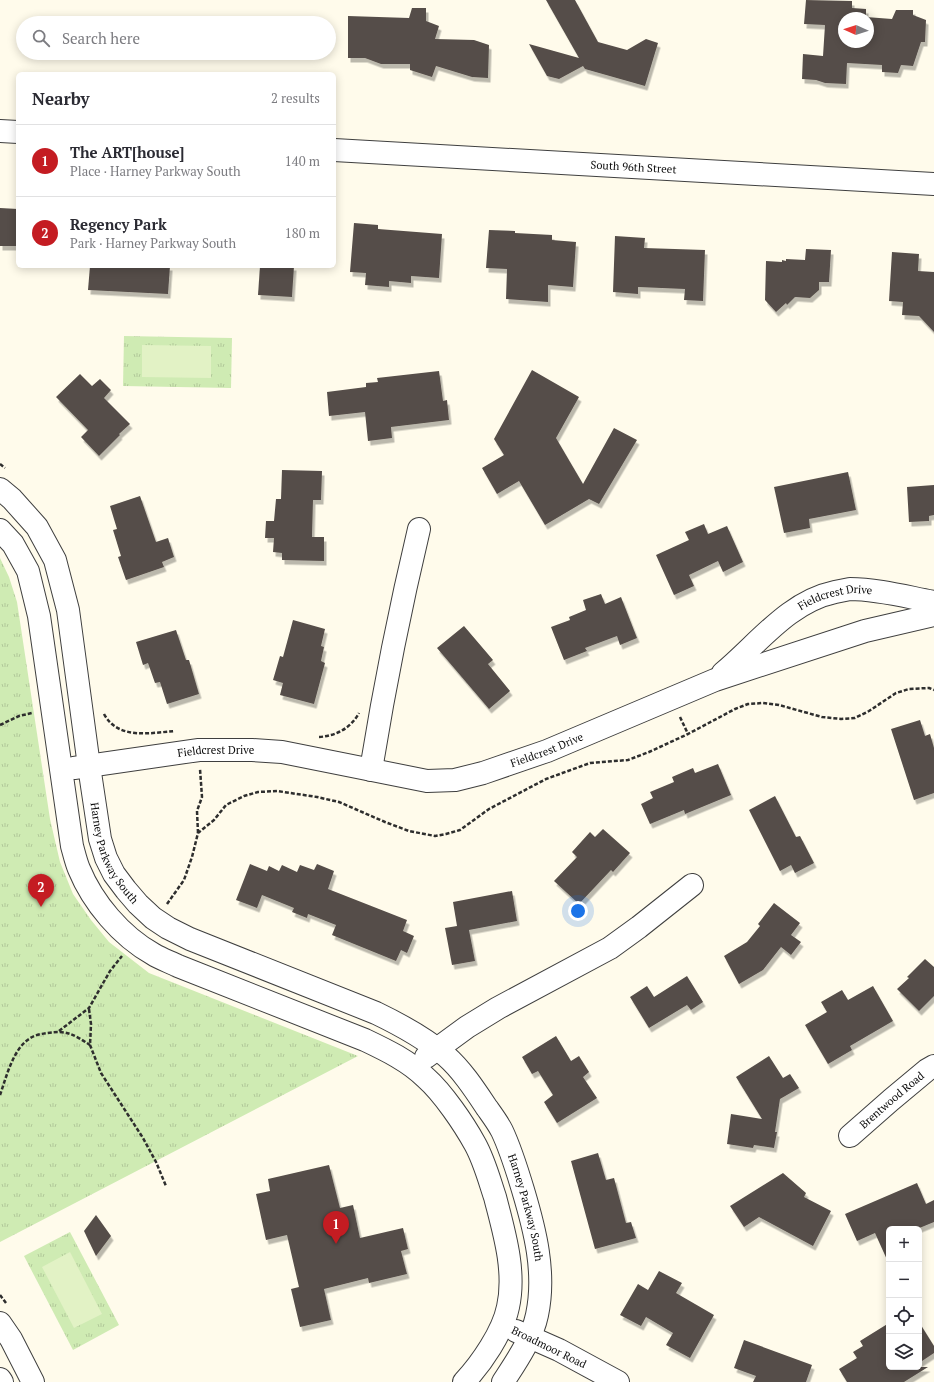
<!DOCTYPE html>
<html lang="en">
<head>
<meta charset="utf-8">
<style>
  :root { --surface:#fff; --page:#f7f7f7; --text:#2b2b33; --muted:#7c7c81; --line:#e1e1e2; --accent:#c41c22 }
  body { margin:0; font-family:"PT Serif",serif; background:var(--page); color:var(--text) }
  .controls { position:absolute; right:12px; bottom:12px; display:grid; overflow:hidden; border-radius:6px; box-shadow:0 2px 10px #0003 }
  .controls button { width:36px; height:36px; display:grid; place-items:center; padding:0; border:0; border-bottom:1px solid var(--line); background:var(--surface); color:var(--text); font:20px sans-serif }
  .compass { position:absolute; left:838px; top:12px; width:36px; height:36px; border-radius:50%; background:var(--surface); box-shadow:0 2px 10px #0003; rotate:273deg }
  .you { position:absolute; left:578px; top:911px; width:14px; height:14px; margin:-10px; border:3px solid #fff; border-radius:50%; background:#1a73e8; box-shadow:0 0 0 6px #1a73e833 }
  .badge { display:grid; place-items:center; width:26px; height:26px; border-radius:50%; background:var(--accent); color:#fff; font-size:13px; font-weight:700 }
  .pin { position:absolute; translate:-50% -33px; filter:drop-shadow(0 1px 2px #0008) }
  .pin::after { content:''; position:absolute; top:21px; width:14px; height:12px; background:inherit; clip-path:polygon(0 0,100% 0,50% 100%) }
  .list { margin:0; padding:0; list-style:none }
  h2 { display:flex; justify-content:space-between; align-items:center; height:52px; margin:0; padding:0 16px; font-size:17px }
  h2 small { font-size:13px; font-weight:400; color:var(--muted) }
  .list li { display:grid; grid-template-columns:26px 1fr auto; gap:12px; align-items:center; box-sizing:border-box; height:72px; padding:0 16px; border-top:1px solid var(--line) }
  .list b { display:block; font-size:15px; white-space:nowrap }
  .list p { margin:0; font-size:13px; white-space:nowrap; color:var(--muted) }
  .list em { font-size:13px; font-style:normal; color:var(--muted) }
  .icon { flex:none; width:22px; height:22px; fill:none; stroke:currentColor; stroke-width:2; stroke-linecap:round; stroke-linejoin:round }
  .map { position:relative; flex:none; width:934px; height:1382px; overflow:hidden }
  .search { position:absolute; background:var(--surface); box-shadow:0 2px 10px #0003; left:16px; top:16px; width:320px; height:44px; display:flex; align-items:center; gap:10px; box-sizing:border-box; padding:0 14px; border-radius:22px; color:var(--muted); font-size:15px }
  .panel { position:absolute; background:var(--surface); box-shadow:0 2px 10px #0003; left:16px; top:72px; width:320px; height:196px; border-radius:6px }
  .map>svg:first-child { display:block }
  .park { fill:url(#park-tufts) }
  .pitch { fill:#e2f2c5 }
  .building { fill:#554d48; fill-rule:evenodd; filter:url(#shadow) }
  .lines { fill:none; stroke-linecap:round; stroke-linejoin:round }
  .minor-casing { stroke:#3f3f3f; stroke-width:24 }
  .path { stroke:#2e2e2e; stroke-width:2.5; stroke-dasharray:4 2; stroke-linecap:butt }
  .minor { stroke:#fff; stroke-width:22 }
  .labels { text-anchor:middle; dominant-baseline:central; stroke-width:4; stroke-linejoin:round; paint-order:stroke }
  .street-label { font-size:11px; fill:#0c0c0c; stroke:#fff }
</style>
</head>
<body>
<div class="map">
<svg width="934" height="1382" viewBox="0 0 934 1382">
  <defs>
    <pattern id="park-tufts" width="24" height="20" patternUnits="userSpaceOnUse"><rect width="24" height="20" fill="#cfebb3"/><path d="M3 7l-1-3M5 7V3M7 7l1-3M15 17l-1-3M17 17v-4M19 17l1-3" fill="none" stroke="#b1c899"/></pattern>
    <filter id="shadow"><feDropShadow dx="2.5" dy="4.5" stdDeviation="0" flood-color="#0004"/></filter>
  </defs>
  <rect width="100%" height="100%" fill="#fffbeb"/>
  <!-- park -->
  <g class="park">
    <path d="M 124,336 L 232,338 L 231,388 L 123,386 Z"/>
    <path d="M 0,558 L 9,577 L 17,602 L 50,819 L 60,862 L 73,894 L 91,920 L 109,942 L 149,973 L 358,1056 L 0,1242 Z"/>
    <path d="M 70,1232 L 119,1325 L 73,1350 L 24,1256 Z"/>
  </g>
  <!-- pitch -->
  <g class="pitch">
    <path d="M 142,345 L 211,346 L 211,378 L 142,377 Z"/>
    <path d="M 70,1252 L 102,1314 L 74,1328 L 42,1267 Z"/>
  </g>
  <!-- building -->
  <g class="building">
    <path d="M 546,0 L 575,0 L 598,42 L 627,50 L 646,39 L 658,43 L 645,86 L 585,69 L 583,66 L 559,79 L 547,76 L 529,44 L 579,58 Z"/>
    <path d="M 806,0 L 852,1 L 852,8 L 866,9 L 866,17 L 892,19 L 896,10 L 913,10 L 913,15 L 926,20 L 925,42 L 921,42 L 913,66 L 901,65 L 898,73 L 882,72 L 882,65 L 847,63 L 846,84 L 825,83 L 816,80 L 802,79 L 803,54 L 823,56 L 825,25 L 804,24 ZM 844,18 L 868,18 L 868,42 L 844,42 Z"/>
    <path d="M 412,8 L 426,8 L 426,21 L 439,26 L 435,39 L 474,40 L 489,45 L 488,78 L 472,77 L 436,66 L 432,77 L 410,70 L 410,64 L 381,64 L 365,58 L 348,58 L 348,16 L 409,18 Z"/>
    <path d="M 0,208 L 18,209 L 18,246 L 0,246 Z"/>
    <path d="M 354,223 L 378,225 L 378,229 L 442,234 L 439,278 L 411,276 L 411,283 L 389,281 L 389,287 L 365,285 L 366,273 L 350,272 Z"/>
    <path d="M 489,230 L 515,231 L 515,233 L 552,235 L 552,240 L 576,242 L 573,287 L 548,285 L 548,302 L 506,299 L 507,269 L 486,268 Z"/>
    <path d="M 615,236 L 645,238 L 644,248 L 705,250 L 703,301 L 684,300 L 685,289 L 638,287 L 638,294 L 613,292 Z"/>
    <path d="M 806,249 L 831,250 L 829,282 L 819,282 L 819,290 L 810,298 L 795,297 L 787,305 L 786,303 L 776,312 L 765,300 L 766,261 L 782,262 L 782,260 L 786,261 L 786,259 L 805,260 Z"/>
    <path d="M 892,252 L 919,254 L 918,271 L 934,272 L 934,332 L 919,316 L 902,315 L 903,302 L 889,301 Z"/>
    <path d="M 90,266 L 170,266 L 168,294 L 88,290 Z"/>
    <path d="M 260,266 L 294,266 L 292,297 L 258,295 Z"/>
    <path d="M 532,370 L 579,397 L 556,438 L 583,484 L 614,428 L 637,440 L 599,504 L 589,499 L 545,525 L 519,481 L 497,494 L 482,468 L 504,455 L 494,439 Z"/>
    <path d="M 439,371 L 443,401 L 447,400 L 449,420 L 391,427 L 392,438 L 368,441 L 365,412 L 329,416 L 327,392 L 366,387 L 366,383 L 378,382 L 377,378 Z"/>
    <path d="M 80,374 L 92,386 L 100,379 L 111,390 L 104,398 L 130,424 L 119,434 L 120,435 L 99,456 L 81,437 L 88,430 L 56,397 Z"/>
    <path d="M 282,470 L 322,471 L 321,500 L 313,500 L 312,537 L 324,537 L 324,561 L 282,560 L 282,553 L 273,552 L 274,538 L 265,538 L 266,521 L 274,521 L 276,499 L 281,499 Z"/>
    <path d="M 848,472 L 856,510 L 809,519 L 810,528 L 784,533 L 774,487 Z"/>
    <path d="M 934,485 L 934,515 L 929,516 L 929,521 L 909,522 L 907,487 Z"/>
    <path d="M 140,496 L 156,542 L 168,538 L 174,557 L 162,562 L 164,567 L 126,580 L 118,557 L 121,556 L 113,530 L 117,529 L 110,506 Z"/>
    <path d="M 704,524 L 708,534 L 727,526 L 743,562 L 723,572 L 718,561 L 689,575 L 694,586 L 674,595 L 656,555 L 689,540 L 685,532 Z"/>
    <path d="M 601,594 L 605,604 L 621,597 L 637,638 L 620,645 L 617,636 L 585,648 L 587,651 L 564,660 L 551,627 L 570,620 L 569,617 L 586,610 L 583,600 Z"/>
    <path d="M 293,620 L 325,629 L 321,646 L 324,647 L 321,661 L 325,663 L 314,704 L 280,695 L 283,683 L 273,680 L 280,656 L 283,657 Z"/>
    <path d="M 464,626 L 493,660 L 488,664 L 510,691 L 489,709 L 437,648 Z"/>
    <path d="M 176,630 L 186,660 L 189,660 L 199,694 L 167,704 L 160,682 L 155,683 L 148,663 L 143,665 L 136,642 Z"/>
    <path d="M 920,720 L 925,736 L 930,734 L 934,748 L 934,793 L 914,800 L 891,729 Z"/>
    <path d="M 718,764 L 731,795 L 685,814 L 684,810 L 650,824 L 641,804 L 653,798 L 650,792 L 674,782 L 672,777 L 693,768 L 695,773 Z"/>
    <path d="M 775,796 L 796,837 L 800,836 L 814,863 L 795,873 L 791,865 L 780,871 L 749,810 Z"/>
    <path d="M 603,829 L 630,853 L 613,872 L 611,870 L 579,904 L 554,881 L 577,857 L 572,852 L 590,832 L 595,837 Z"/>
    <path d="M 250,864 L 267,871 L 269,866 L 279,871 L 282,865 L 297,872 L 300,865 L 314,870 L 317,864 L 334,871 L 328,889 L 407,920 L 403,931 L 414,936 L 407,953 L 401,950 L 396,961 L 332,935 L 336,925 L 308,914 L 307,918 L 292,912 L 294,908 L 262,895 L 257,908 L 236,900 Z"/>
    <path d="M 512,891 L 517,921 L 469,930 L 475,961 L 452,965 L 445,928 L 457,926 L 453,902 Z"/>
    <path d="M 774,903 L 800,923 L 791,935 L 801,942 L 791,955 L 781,947 L 763,970 L 739,984 L 724,956 L 747,942 L 760,926 L 758,924 Z"/>
    <path d="M 925,959 L 934,967 L 934,996 L 919,1011 L 897,989 L 909,978 L 907,977 Z"/>
    <path d="M 687,976 L 703,1002 L 691,1010 L 687,1005 L 649,1028 L 630,997 L 647,986 L 654,997 Z"/>
    <path d="M 873,986 L 893,1021 L 850,1046 L 852,1050 L 828,1064 L 805,1025 L 827,1012 L 821,1002 L 842,990 L 848,1000 Z"/>
    <path d="M 556,1036 L 571,1061 L 579,1056 L 589,1072 L 583,1077 L 597,1098 L 557,1123 L 544,1102 L 553,1095 L 538,1071 L 532,1074 L 522,1057 Z"/>
    <path d="M 769,1056 L 783,1078 L 790,1074 L 799,1088 L 780,1099 L 775,1132 L 777,1132 L 774,1148 L 754,1145 L 753,1148 L 727,1144 L 731,1114 L 762,1119 L 736,1077 Z"/>
    <path d="M 598,1153 L 606,1180 L 614,1178 L 626,1223 L 631,1222 L 636,1238 L 595,1249 L 571,1161 Z"/>
    <path d="M 329,1165 L 340,1208 L 353,1205 L 360,1238 L 403,1228 L 408,1249 L 401,1251 L 407,1274 L 369,1283 L 368,1278 L 324,1289 L 331,1320 L 300,1327 L 291,1289 L 299,1287 L 287,1235 L 266,1240 L 256,1194 L 270,1191 L 268,1179 Z"/>
    <path d="M 783,1173 L 806,1193 L 804,1197 L 831,1211 L 813,1246 L 759,1217 L 744,1227 L 730,1206 Z"/>
    <path d="M 917,1183 L 926,1204 L 934,1200 L 934,1222 L 917,1229 L 889,1229 L 889,1264 L 875,1233 L 857,1241 L 845,1214 Z"/>
    <path d="M 96,1215 L 111,1236 L 96,1256 L 84,1231 Z"/>
    <path d="M 659,1271 L 682,1283 L 676,1293 L 714,1315 L 690,1358 L 666,1345 L 673,1333 L 646,1317 L 641,1326 L 620,1315 L 638,1284 L 648,1290 Z"/>
    <path d="M 919,1322 L 934,1346 L 934,1353 L 919,1363 Z"/>
    <path d="M 889,1323 L 889,1367 L 928,1367 L 904,1382 L 847,1382 L 839,1369 L 857,1358 L 853,1352 L 863,1346 L 860,1341 Z"/>
    <path d="M 744,1340 L 812,1365 L 806,1382 L 753,1382 L 756,1376 L 734,1368 Z"/>
  </g>
  <g class="lines">
    <defs>
      <g id="minor">
        <path d="M 0,131 L 18,132"/>
        <path id="s1" d="M 334,150 L 934,184"/>
        <path id="s2" d="M 0,489 L 12,499 L 37,527 L 55,560 L 68,610 L 89,766 L 100,839 L 106,858 L 114,874 L 126,890 L 138,904 L 153,918 L 168,928 L 190,939 L 376,1013 C 401,1025 425,1038 446,1056 C 462,1070 475,1090 487,1108 C 492,1115 498,1123 502,1131 C 511,1150 517,1170 523,1190 C 535,1230 546,1273 537,1315 C 532,1339 516,1362 503,1382"/>
        <path d="M 0,530 L 13,544 L 28,571 L 39,616 L 72,846 C 74,853 76,862 79,869 C 93,903 121,936 153,954 C 161,959 170,962 178,966 L 365,1040 C 386,1050 409,1061 426,1078 C 443,1093 464,1124 475,1144 C 484,1160 489,1179 495,1197 C 504,1232 516,1271 508,1307 C 503,1332 481,1364 464,1382"/>
        <path id="s3" d="M 723,673 C 758,644 788,602 835,592 C 840,591 845,590 850,589 C 878,589 907,597 934,602"/>
        <path id="s4" d="M 74,768 L 199,750 L 252,750 L 282,752 L 427,781 L 455,780 L 483,773 L 547,751 L 715,680 L 865,631 L 934,615"/>
        <path d="M 371,770 C 384,689 400,609 419,529"/>
        <path d="M 426,1057 L 467,1027 L 498,1008 L 610,948 L 639,927 L 692,885"/>
        <path id="s5" d="M 850,1136 L 891,1100 L 927,1070 L 934,1066"/>
        <path d="M 0,1323 L 11,1339 L 33,1382"/>
        <path d="M 516,1331 L 559,1350 L 618,1382"/>
        <path d="M 0,1379 L 2,1382"/>
      </g>
    </defs>
    <!-- minor casing -->
    <use href="#minor" class="minor-casing"/>
    <!-- path -->
    <g class="path">
      <path d="M 0,464 L 5,468"/>
      <path d="M 104,714 C 118,740 150,733 175,731"/>
      <path d="M 680,717 L 688,734"/>
      <path d="M 0,725 L 19,716 L 32,713"/>
      <path d="M 319,737 C 336,736 351,728 359,713"/>
      <path d="M 198,833 L 197,811 L 202,797 L 200,769"/>
      <path d="M 167,904 L 184,880 L 192,857 L 198,833 L 214,820 L 226,805 L 244,796 L 258,792 L 277,791 L 317,797 L 339,802 L 385,822 L 409,831 L 435,836 L 446,834 L 460,830 L 489,809 L 546,779 L 590,763 L 628,760 L 649,752 L 688,734 L 735,709 L 748,704 L 763,703 L 779,705 L 822,717 L 841,719 L 855,718 L 869,711 L 896,693 L 909,689 L 929,688 L 934,690"/>
      <path d="M 89,1009 L 91,1024 L 90,1045 L 101,1073 L 143,1138 L 156,1162 L 166,1186"/>
      <path d="M 59,1031 L 89,1008 L 110,971 L 122,956"/>
      <path d="M 0,1095 C 6,1078 13,1049 29,1039 C 34,1035 41,1034 47,1033 C 67,1030 73,1034 90,1045"/>
      <path d="M 0,1295 L 6,1303"/>
    </g>
    <!-- minor -->
    <use href="#minor" class="minor"/>
  </g>
  <g class="labels">
    <!-- street labels -->
    <g class="street-label">
      <text stroke="none"><textPath href="#s1" startOffset="300">South 96th Street</textPath></text>
      <text stroke="none"><textPath href="#s3" startOffset="139">Fieldcrest Drive</textPath></text>
      <text stroke="none"><textPath href="#s4" startOffset="482">Fieldcrest Drive</textPath></text>
      <text stroke="none"><textPath href="#s4" startOffset="143">Fieldcrest Drive</textPath></text>
      <text stroke="none"><textPath href="#s2" startOffset="392">Harney Parkway South</textPath></text>
      <text stroke="none"><textPath href="#s5" startOffset="55">Brentwood Road</textPath></text>
      <text stroke="none"><textPath href="#s2" startOffset="970">Harney Parkway South</textPath></text>
      <text transform="translate(549 1347) rotate(26)">Broadmoor Road</text>
    </g>
  </g>
</svg>
<div class="controls">
<button>+</button>
<button>−</button>
<button><svg class="icon" aria-label="locate" viewBox="0 0 24 24"><circle cx="12" cy="12" r="6"/><path d="M12 2v4M12 18v4M2 12h4M18 12h4"/></svg></button>
<button><svg class="icon" aria-label="layers" viewBox="0 0 24 24"><path d="M12 4l9 5-9 5-9-5zM3 14l9 5 9-5"/></svg></button>
</div>
<svg class="compass" viewBox="-18 -18 36 36"><path d="M0-13l5 13h-10z" fill="#e53935"/><path d="M0 13l5-13h-10z" fill="#7c7c81"/></svg>
<div class="you"></div>
<div class="pin badge" style="left:336px;top:1244px">1</div>
<div class="pin badge" style="left:41px;top:907px">2</div>
<div class="search"><svg class="icon" aria-label="search" viewBox="0 0 24 24"><circle cx="10" cy="10" r="6"/><path d="M15 15l6 6"/></svg>Search here</div>
<section class="panel">
<h2>Nearby<small>2 results</small></h2>
<ul class="list">
<li><span class="badge">1</span><div><b>The ART[house]</b><p>Place · Harney Parkway South</p></div><em>140 m</em></li>
<li><span class="badge">2</span><div><b>Regency Park</b><p>Park · Harney Parkway South</p></div><em>180 m</em></li>
</ul>
</section>
</div>
</body>
</html>
